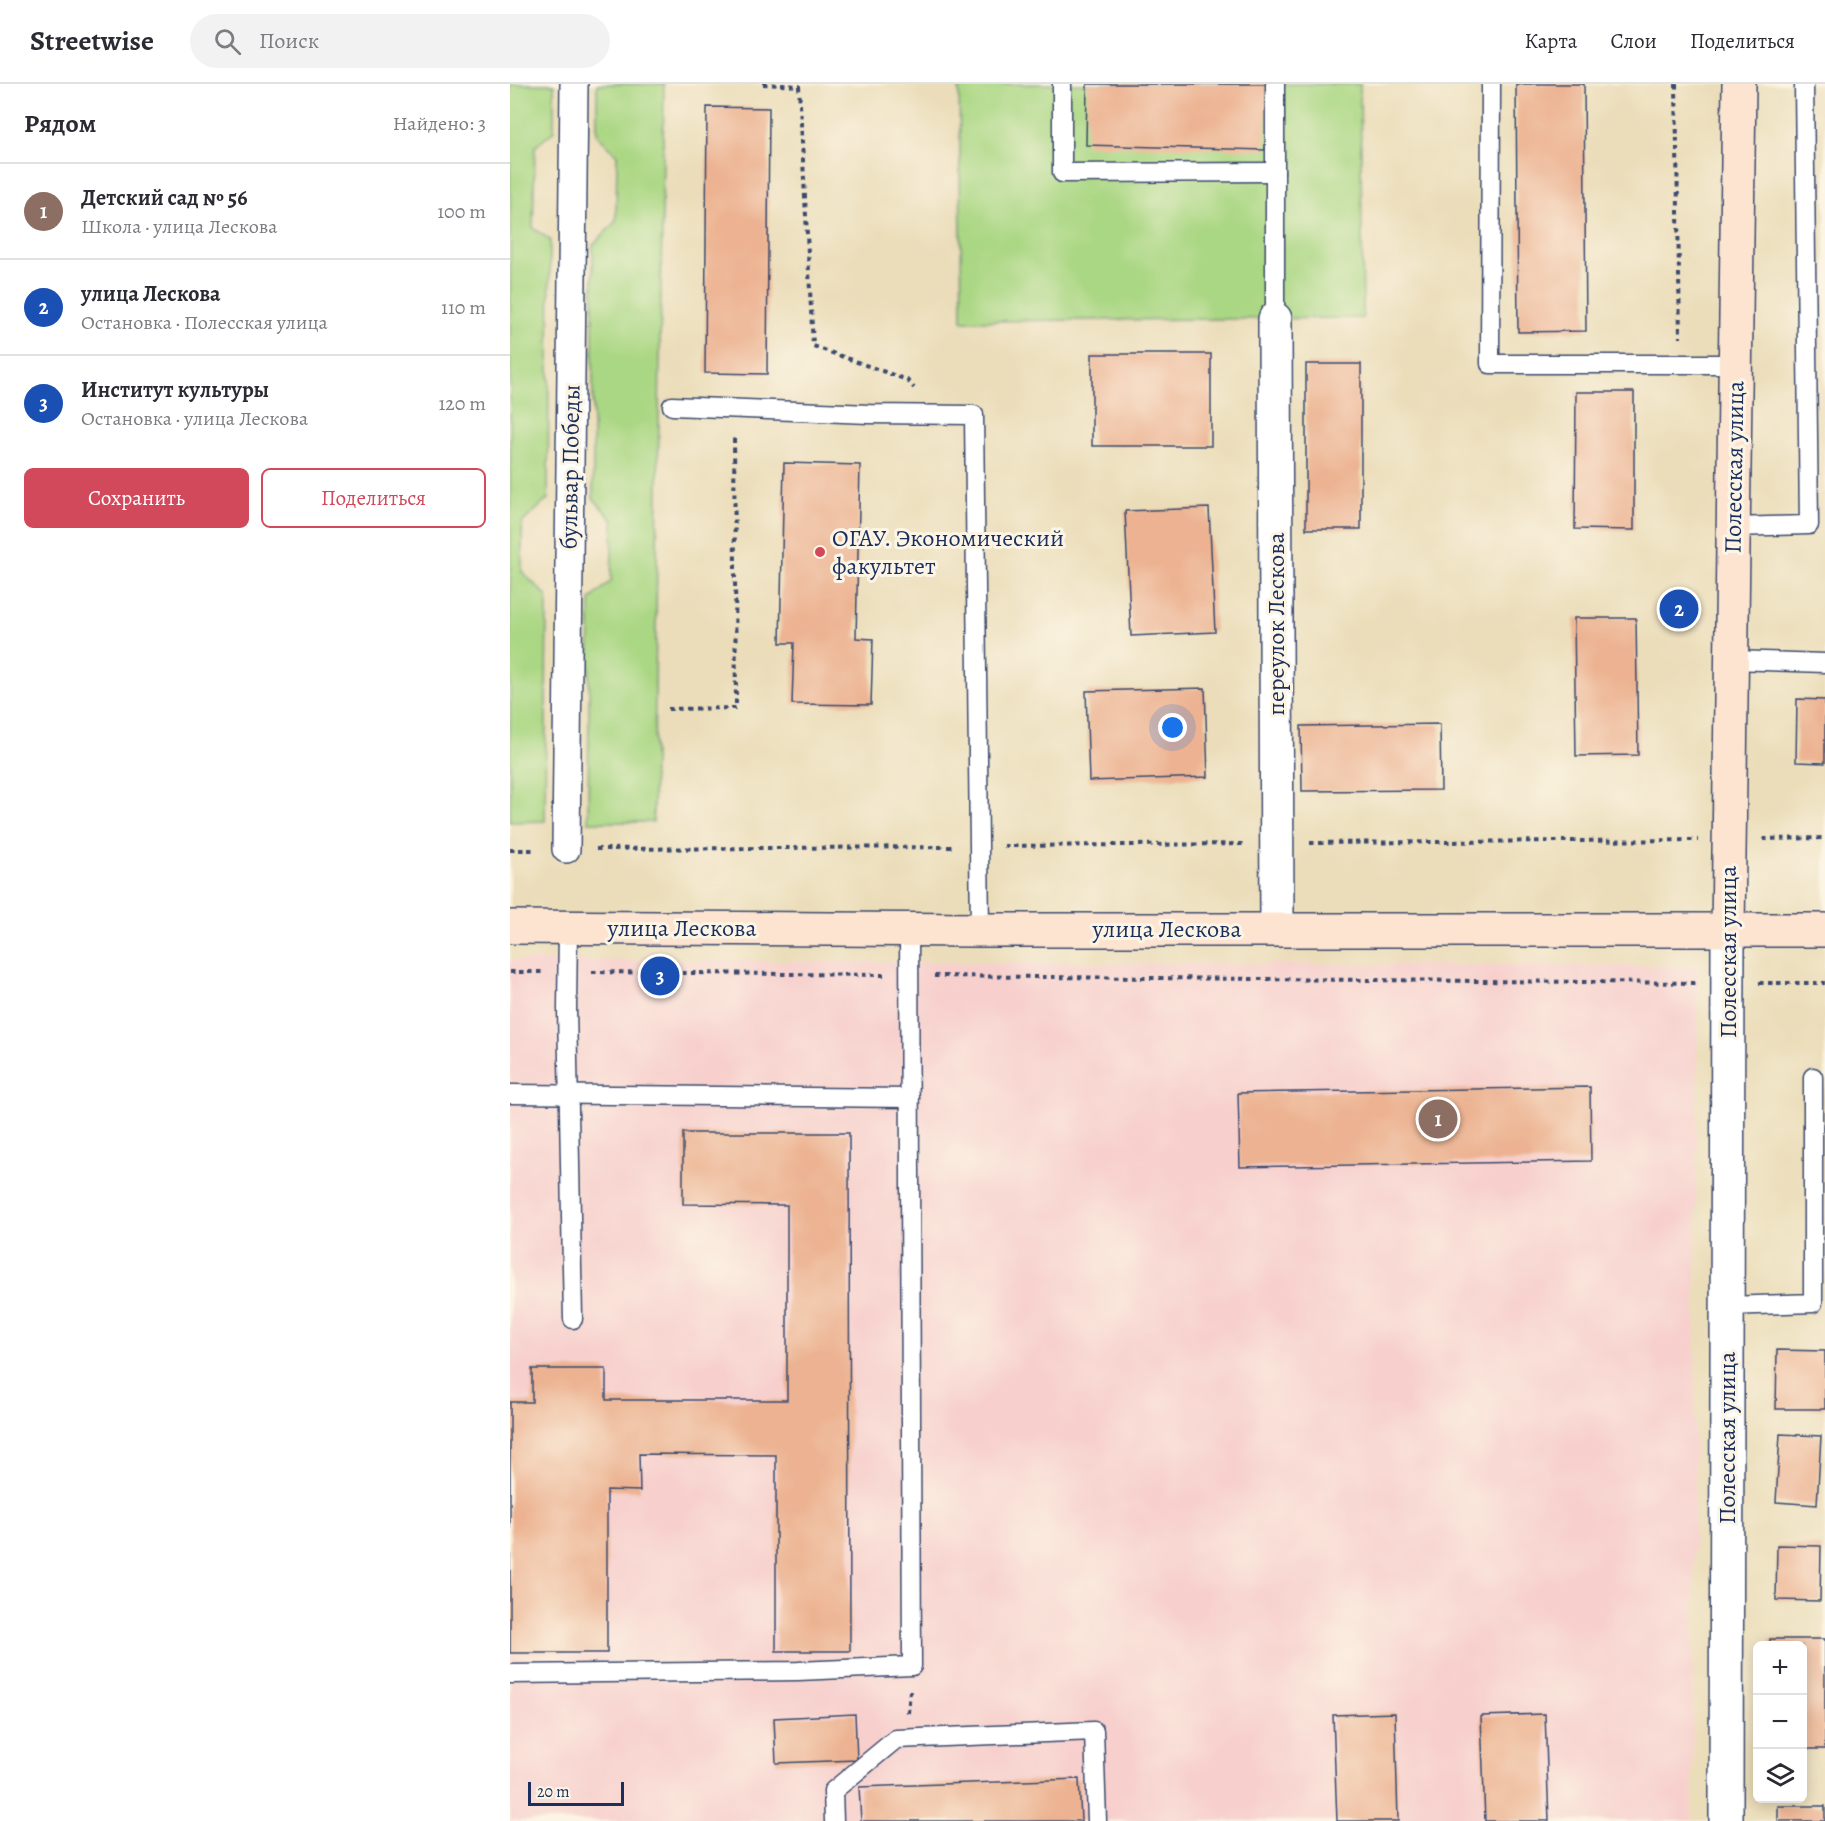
<!DOCTYPE html>
<html lang="ru">
<head>
<meta charset="utf-8">
<style>
  :root { --surface:#fff; --page:#f2f2f3; --text:#2b2b33; --muted:#7c7c81; --line:#e1e1e2; --accent:#d1495b }
  body { margin:0; font-family:Alegreya,serif; background:var(--page); color:var(--text) }
  .controls { position:absolute; right:18px; bottom:18px; display:grid; overflow:hidden; border-radius:9px; box-shadow:0 3px 15px #0003 }
  .controls button { width:54px; height:54px; display:grid; place-items:center; padding:0; border:0; border-bottom:2px solid var(--line); background:var(--surface); color:var(--text); font:30px sans-serif }
  .scale { position:absolute; left:18px; bottom:15px; width:96px; box-sizing:border-box; padding-left:6px; border:3px solid #1b2f5e; border-top:0; font-size:16px; line-height:21px; white-space:nowrap; color:#1b2f5e; -webkit-text-stroke:4px #fcf5e5; paint-order:stroke }
  .you { position:absolute; left:663px; top:644px; width:21px; height:21px; margin:-15px; border:4px solid #fff; border-radius:50%; background:#1a73e8; box-shadow:0 0 0 9px #1a73e833 }
  .badge { display:grid; place-items:center; width:39px; height:39px; border-radius:50%; background:var(--accent); color:#fff; font-size:20px; font-weight:700 }
  .pin { position:absolute; translate:-50% -50%; border:3px solid #fff; box-shadow:0 2px 6px #0006 }
  .list { margin:0; padding:0; list-style:none }
  h2 { display:flex; justify-content:space-between; align-items:center; height:78px; margin:0; padding:0 24px; font-size:26px }
  h2 small { font-size:20px; font-weight:400; color:var(--muted) }
  .list li { display:grid; grid-template-columns:39px 1fr auto; gap:18px; align-items:center; box-sizing:border-box; height:96px; padding:0 24px; border-top:2px solid var(--line) }
  .list b { display:block; font-size:22px; white-space:nowrap }
  .list p { margin:0; font-size:20px; white-space:nowrap; color:var(--muted) }
  .list em { font-size:20px; font-style:normal; color:var(--muted) }
  .actions { display:flex; gap:12px; padding:18px 24px }
  .actions a { flex:1; padding:14px 0; border:2px solid var(--accent); border-radius:9px; text-align:center; font-size:21px; color:var(--accent) }
  .actions .main { background:var(--accent); color:#fff }
  .icon { flex:none; width:33px; height:33px; fill:none; stroke:currentColor; stroke-width:2; stroke-linecap:round; stroke-linejoin:round }
  .map { position:relative; flex:none; width:1315px; height:1737px; overflow:hidden }
  header { display:flex; align-items:center; gap:36px; box-sizing:border-box; height:84px; padding:0 30px; background:var(--surface); border-bottom:2px solid var(--line) }
  header strong { font-size:28px }
  nav { display:flex; gap:33px; margin-inline-start:auto; font-size:21px }
  .search { width:420px; height:54px; background:var(--page); display:flex; align-items:center; gap:15px; box-sizing:border-box; padding:0 21px; border-radius:33px; color:var(--muted); font-size:22px }
  main { display:flex }
  aside { flex:1; background:var(--surface) }
  .map>svg:first-child { display:block }
  .built { fill:#f7d0cd }
  .green { fill:#aad783; stroke:#628370; stroke-width:1.5 }
  .building { fill:#ecb291 }
  .lines { fill:none; stroke-linecap:round; stroke-linejoin:round }
  .service-casing { stroke:#3a496c; stroke-width:21 }
  .pedestrian-casing { stroke:#3a496c; stroke-width:30 }
  .minor-casing { stroke:#3a496c; stroke-width:36 }
  .tertiary-casing { stroke:#3a496c; stroke-width:36 }
  .secondary-casing { stroke:#3a496c; stroke-width:36 }
  .path { stroke:#3a496c; stroke-width:4; stroke-dasharray:4.5 4.5; stroke-linecap:butt }
  .service { stroke:#fff; stroke-width:18 }
  .pedestrian { stroke:#fff; stroke-width:27 }
  .minor { stroke:#fff; stroke-width:33 }
  .tertiary { stroke:#fff; stroke-width:33 }
  .secondary { stroke:#fde4d1; stroke-width:33 }
  .poi-dot { fill:#d1495b; stroke:#fcf5e5; stroke-width:2 }
  .labels { text-anchor:middle; dominant-baseline:central; stroke-width:6; stroke-linejoin:round; paint-order:stroke }
  .street-label { font-size:24px; fill:#1b2f5e; stroke:#fcf5e5 }
  .poi-label { font-size:24px; fill:#1b2f5e; stroke:#fcf5e5; text-anchor:start }
</style>
</head>
<body>
<header>
<strong>Streetwise</strong>
<div class="search"><svg class="icon" aria-label="search" viewBox="0 0 24 24"><circle cx="10" cy="10" r="6"/><path d="M15 15l6 6"/></svg>Поиск</div>
<nav><a>Карта</a><a>Слои</a><a>Поделиться</a></nav>
</header>
<main>
<aside>
<h2>Рядом<small>Найдено: 3</small></h2>
<ul class="list">
<li><span class="badge" style="background:#8d6e63">1</span><div><b>Детский сад № 56</b><p>Школа · улица Лескова</p></div><em>100 m</em></li>
<li><span class="badge" style="background:#1a4fb4">2</span><div><b>улица Лескова</b><p>Остановка · Полесская улица</p></div><em>110 m</em></li>
<li><span class="badge" style="background:#1a4fb4">3</span><div><b>Институт культуры</b><p>Остановка · улица Лескова</p></div><em>120 m</em></li>
</ul>
<div class="actions"><a class="main">Сохранить</a><a>Поделиться</a></div>
</aside>
<div class="map">
<svg width="1315" height="1737" viewBox="0 0 1315 1737">
  <rect width="100%" height="100%" fill="#fcf5e5"/>
  <filter id="ink" filterUnits="userSpaceOnUse"><feTurbulence type="fractalNoise" baseFrequency=".0167" numOctaves="2"/><feDisplacementMap in="SourceGraphic" scale="12" xChannelSelector="R" yChannelSelector="G"/><feConvolveMatrix kernelMatrix="1 2 1 2 8 2 1 2 1" color-interpolation-filters="sRGB"/></filter>
  <filter id="wash" filterUnits="userSpaceOnUse"><feTurbulence type="fractalNoise" baseFrequency=".008" numOctaves="4" result="noise"/><feDisplacementMap in="SourceGraphic" scale="24" xChannelSelector="R" yChannelSelector="G"/><feGaussianBlur stdDeviation="1.35" result="paint"/><feColorMatrix in="noise" values="0 0 0 0 0 0 0 0 0 0 0 0 0 0 0 0 0 1.4 0 .05"/><feComposite in="paint" operator="in"/></filter>
  <g filter="url(#wash)">
    <rect width="100%" height="100%" fill="#ebddb9"/>
    <!-- built -->
    <path class="built" d="M 0,876 L 1188,882 L 1182,1737 L 0,1737 Z"/>
    <!-- green -->
    <g class="green">
      <path d="M 0,0 L 44,0 L 44,47 L 25,63 L 23,144 L 40,156 L 38,415 L 12,439 L 12,488 L 37,512 L 35,737 L 0,738 Z"/>
      <path d="M 87,0 L 154,0 L 143,738 L 78,738 L 80,516 L 101,497 L 103,437 L 83,414 L 83,161 L 106,137 L 107,71 L 87,51 Z"/>
      <path d="M 449,0 L 850,0 L 853,234 L 452,237 Z"/>
    </g>
    <g id="blocks">
      <!-- building -->
      <g class="building">
        <path d="M 577,0 L 758,0 L 755,66 L 576,61 Z"/>
        <path d="M 1006,0 L 1074,0 L 1076,247 L 1008,248 Z"/>
        <path d="M 197,23 L 259,24 L 257,290 L 195,289 Z"/>
        <rect x="582" y="270" width="119" height="92"/>
        <rect x="796" y="280" width="55" height="165"/>
        <path d="M 1066,308 L 1124,308 L 1124,446 L 1065,445 Z"/>
        <path d="M 274,379 L 350,381 L 346,554 L 363,555 L 361,621 L 282,620 L 284,559 L 270,559 Z"/>
        <path d="M 699,424 L 705,548 L 621,552 L 615,427 Z"/>
        <path d="M 1064,534 L 1126,534 L 1128,671 L 1066,672 Z"/>
        <path d="M 695,604 L 698,693 L 579,697 L 576,607 Z"/>
        <path d="M 1287,615 L 1315,616 L 1315,679 L 1286,678 Z"/>
        <path d="M 930,640 L 931,706 L 792,707 L 791,642 Z"/>
        <path d="M 1080,1003 L 1081,1077 L 730,1083 L 728,1009 Z"/>
        <path d="M 173,1049 L 339,1049 L 340,1567 L 266,1567 L 266,1371 L 129,1370 L 130,1407 L 97,1406 L 97,1569 L 0,1569 L 0,1318 L 22,1318 L 22,1285 L 96,1285 L 96,1316 L 277,1316 L 277,1121 L 173,1120 Z"/>
        <path d="M 1267,1266 L 1315,1267 L 1315,1325 L 1266,1325 Z"/>
        <path d="M 1270,1350 L 1311,1352 L 1307,1421 L 1266,1418 Z"/>
        <path d="M 1267,1461 L 1311,1462 L 1310,1517 L 1266,1516 Z"/>
        <path d="M 1260,1555 L 1315,1555 L 1315,1665 L 1292,1665 L 1292,1562 L 1260,1562 Z"/>
        <path d="M 885,1629 L 888,1737 L 827,1737 L 823,1631 Z"/>
        <path d="M 345,1630 L 347,1676 L 266,1679 L 264,1634 Z"/>
        <path d="M 1035,1630 L 1039,1737 L 975,1737 L 971,1632 Z"/>
        <path d="M 569,1695 L 571,1737 L 351,1737 L 349,1703 Z"/>
        <rect x="1268" y="1722" width="47" height="15"/>
      </g>
    </g>
  </g>
  <g filter="url(#ink)">
    <use href="#blocks" fill-opacity="0" stroke="#3a496c" stroke-width="1.5"/>
    <g class="lines">
      <defs>
        <g id="service">
          <path d="M 552,0 L 552,89 L 765,88"/>
          <path d="M 765,0 L 765,235"/>
          <path d="M 981,0 L 980,280 L 1225,280"/>
          <path d="M 162,322 L 359,330 L 464,331 L 470,846"/>
          <path d="M 1223,443 L 1299,441 L 1294,0"/>
          <path d="M 1222,576 L 1315,579"/>
          <path d="M 58,843 L 57,924 L 63,1235"/>
          <path d="M 0,1010 L 400,1014"/>
          <path d="M 1217,1222 L 1303,1219 L 1303,993"/>
          <path d="M 0,1590 L 288,1587 L 402,1582 L 399,845"/>
          <path d="M 324,1737 L 323,1707 L 386,1655 L 584,1647 L 587,1737"/>
        </g>
        <path id="pedestrian" d="M 56,765 L 64,0"/>
        <path id="minor" d="M 765,235 L 767,845"/>
        <path id="tertiary" d="M 1216,1737 L 1218,847"/>
        <g id="secondary">
          <path d="M 0,843 L 470,846 L 1315,846"/>
          <path d="M 1218,847 L 1229,0"/>
        </g>
      </defs>
      <!-- service casing -->
      <use href="#service" class="service-casing"/>
      <!-- pedestrian casing -->
      <use href="#pedestrian" class="pedestrian-casing"/>
      <!-- minor casing -->
      <use href="#minor" class="minor-casing"/>
      <!-- tertiary casing -->
      <use href="#tertiary" class="tertiary-casing"/>
      <!-- secondary casing -->
      <use href="#secondary" class="secondary-casing"/>
      <!-- path -->
      <g class="path">
        <path d="M 253,0 L 289,2 L 303,262 L 397,296 L 404,304"/>
        <path d="M 1166,0 L 1170,254"/>
        <path d="M 158,625 L 226,624 L 224,350"/>
        <path d="M 1253,755 L 1315,754"/>
        <path d="M 800,759 L 1188,756"/>
        <path d="M 494,762 L 735,760"/>
        <path d="M 86,765 L 444,763"/>
        <path d="M 0,766 L 27,766"/>
        <path d="M 0,888 L 32,888"/>
        <path d="M 82,888 L 374,891"/>
        <path d="M 424,892 L 1187,899"/>
        <path d="M 1249,899 L 1315,899"/>
        <path d="M 398,1629 L 400,1607"/>
      </g>
      <!-- service -->
      <use href="#service" class="service"/>
      <!-- pedestrian -->
      <use href="#pedestrian" class="pedestrian"/>
      <!-- minor -->
      <use href="#minor" class="minor"/>
      <!-- tertiary -->
      <use href="#tertiary" class="tertiary"/>
      <!-- secondary -->
      <use href="#secondary" class="secondary"/>
    </g>
  </g>
  <!-- markers -->
  <circle class="poi-dot" cx="310" cy="468" r="6"/>
  <g class="labels">
    <!-- street labels -->
    <g class="street-label">
      <text transform="translate(60 383) rotate(-89)">бульвар Победы</text>
      <text transform="translate(1224 383) rotate(-89)">Полесская улица</text>
      <text transform="translate(766 540) rotate(-90)">переулок Лескова</text>
      <text x="172" y="844">улица Лескова</text>
      <text x="657" y="845">улица Лескова</text>
      <text transform="translate(1218 868) rotate(-90)">Полесская улица</text>
      <text transform="translate(1217 1354) rotate(-90)">Полесская улица</text>
    </g>
    <!-- poi labels -->
    <g class="poi-label">
      <text x="322" y="454">ОГАУ. Экономический<tspan x="322" dy="28">факультет</tspan></text>
    </g>
  </g>
</svg>
<div class="controls">
<button>+</button>
<button>−</button>
<button><svg class="icon" aria-label="layers" viewBox="0 0 24 24"><path d="M12 4l9 5-9 5-9-5zM3 14l9 5 9-5"/></svg></button>
</div>
<div class="scale">20 m</div>
<div class="you"></div>
<div class="pin badge" style="left:928px;top:1035px;background:#8d6e63">1</div>
<div class="pin badge" style="left:1169px;top:525px;background:#1a4fb4">2</div>
<div class="pin badge" style="left:150px;top:892px;background:#1a4fb4">3</div>
</div>
</main>
</body>
</html>
